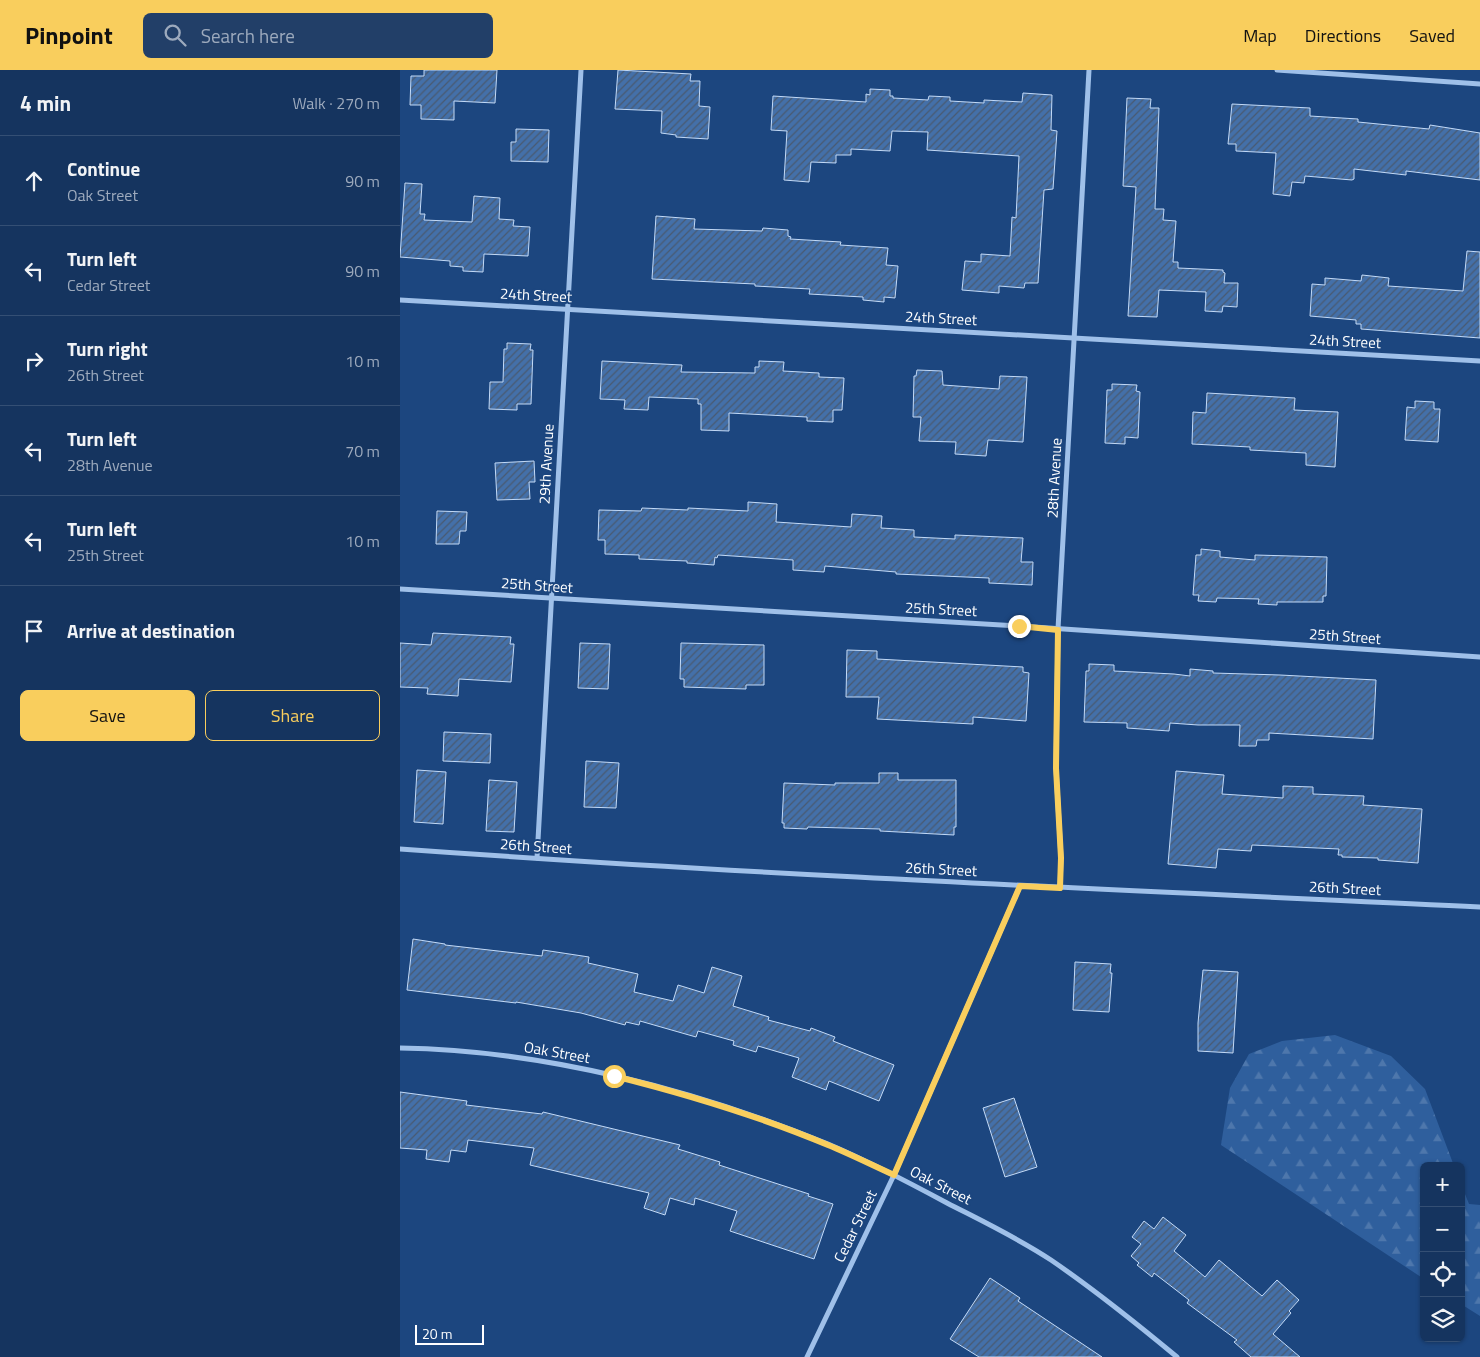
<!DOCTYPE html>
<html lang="en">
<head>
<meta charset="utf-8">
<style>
  :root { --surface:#15345f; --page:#223f68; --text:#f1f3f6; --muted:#9daabd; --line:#344f74; --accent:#f9ce5d }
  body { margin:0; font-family:"Titillium Web",sans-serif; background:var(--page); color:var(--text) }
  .controls { position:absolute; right:15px; bottom:15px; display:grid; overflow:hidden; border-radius:8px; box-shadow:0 1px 4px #0004 }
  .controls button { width:45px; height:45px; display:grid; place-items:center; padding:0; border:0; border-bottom:1px solid var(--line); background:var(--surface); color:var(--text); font:25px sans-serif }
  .scale { position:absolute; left:15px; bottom:12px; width:69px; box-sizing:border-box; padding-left:5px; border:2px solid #fff; border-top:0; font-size:14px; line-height:18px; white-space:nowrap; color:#fff; -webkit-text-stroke:4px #1c467f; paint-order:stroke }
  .stop { position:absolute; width:15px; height:15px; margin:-11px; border:4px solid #f9ce5d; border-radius:50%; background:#fff }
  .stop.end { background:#f9ce5d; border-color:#fff; box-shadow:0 1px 5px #0008 }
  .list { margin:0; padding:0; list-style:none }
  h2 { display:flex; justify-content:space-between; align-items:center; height:65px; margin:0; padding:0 20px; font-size:21px }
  h2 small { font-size:16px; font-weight:400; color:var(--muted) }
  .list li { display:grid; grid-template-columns:32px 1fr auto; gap:15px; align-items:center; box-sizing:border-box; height:90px; padding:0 20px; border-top:1px solid var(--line) }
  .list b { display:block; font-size:19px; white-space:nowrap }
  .list p { margin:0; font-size:16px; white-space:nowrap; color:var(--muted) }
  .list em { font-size:16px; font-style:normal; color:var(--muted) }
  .actions { display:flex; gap:10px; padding:15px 20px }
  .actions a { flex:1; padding:11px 0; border:1px solid var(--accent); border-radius:8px; text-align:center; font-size:18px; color:var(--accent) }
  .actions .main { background:var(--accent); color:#111 }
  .icon { flex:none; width:28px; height:28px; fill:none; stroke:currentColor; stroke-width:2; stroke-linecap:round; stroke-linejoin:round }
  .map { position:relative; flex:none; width:1080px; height:1287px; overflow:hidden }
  header { display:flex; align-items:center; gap:30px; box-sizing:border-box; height:70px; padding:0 25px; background:var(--accent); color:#111 }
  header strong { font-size:24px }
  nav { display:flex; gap:28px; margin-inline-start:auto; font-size:18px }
  .search { width:350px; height:45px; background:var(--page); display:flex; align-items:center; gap:12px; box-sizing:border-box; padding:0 18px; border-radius:8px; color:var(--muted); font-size:19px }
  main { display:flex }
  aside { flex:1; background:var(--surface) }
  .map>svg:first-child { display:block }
  .forest { fill:url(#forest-firs) }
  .building { fill:url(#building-hatch); stroke:#c3daf7 }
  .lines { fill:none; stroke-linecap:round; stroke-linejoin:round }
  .minor { stroke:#9fc0e9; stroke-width:5 }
  .route { stroke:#f9ce5d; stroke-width:6 }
  .labels { text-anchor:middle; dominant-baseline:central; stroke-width:4; stroke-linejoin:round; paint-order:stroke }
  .street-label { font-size:15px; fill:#fff; stroke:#1c467f }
</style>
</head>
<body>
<header>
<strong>Pinpoint</strong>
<div class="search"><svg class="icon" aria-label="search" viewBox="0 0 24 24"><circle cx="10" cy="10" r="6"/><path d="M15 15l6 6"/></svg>Search here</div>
<nav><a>Map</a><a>Directions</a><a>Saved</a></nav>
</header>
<main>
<aside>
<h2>4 min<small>Walk · 270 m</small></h2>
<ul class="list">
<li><svg class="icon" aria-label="ahead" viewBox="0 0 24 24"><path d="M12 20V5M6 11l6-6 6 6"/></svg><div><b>Continue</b><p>Oak Street</p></div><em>90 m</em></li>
<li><svg class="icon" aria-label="left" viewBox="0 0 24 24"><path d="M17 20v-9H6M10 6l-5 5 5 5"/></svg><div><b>Turn left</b><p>Cedar Street</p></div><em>90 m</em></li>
<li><svg class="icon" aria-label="right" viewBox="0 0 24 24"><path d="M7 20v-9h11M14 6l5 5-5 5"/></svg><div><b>Turn right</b><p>26th Street</p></div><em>10 m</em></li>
<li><svg class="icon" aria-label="left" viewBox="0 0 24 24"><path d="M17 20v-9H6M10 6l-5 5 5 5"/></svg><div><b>Turn left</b><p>28th Avenue</p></div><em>70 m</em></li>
<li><svg class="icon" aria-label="left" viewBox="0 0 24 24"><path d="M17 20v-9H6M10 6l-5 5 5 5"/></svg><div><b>Turn left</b><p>25th Street</p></div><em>10 m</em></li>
<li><svg class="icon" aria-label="arrive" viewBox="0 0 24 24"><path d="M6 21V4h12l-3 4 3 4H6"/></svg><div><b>Arrive at destination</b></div></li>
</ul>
<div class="actions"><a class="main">Save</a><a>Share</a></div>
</aside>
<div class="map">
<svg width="1080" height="1287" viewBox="0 0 1080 1287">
  <defs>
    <pattern id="forest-firs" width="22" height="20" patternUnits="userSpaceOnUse" patternTransform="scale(1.25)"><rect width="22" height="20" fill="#2f5f9d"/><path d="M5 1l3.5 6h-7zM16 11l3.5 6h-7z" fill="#4e77ac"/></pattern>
    <pattern id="building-hatch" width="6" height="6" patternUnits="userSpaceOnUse" patternTransform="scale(1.25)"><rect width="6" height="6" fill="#4470a9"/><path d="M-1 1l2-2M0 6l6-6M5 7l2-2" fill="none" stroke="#495a71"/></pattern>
  </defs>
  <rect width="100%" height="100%" fill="#1c467f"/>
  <!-- forest -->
  <g class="forest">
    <path d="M 935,965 L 991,986 L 1025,1019 L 1054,1096 L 1024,1096 L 1024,1209 L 821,1075 L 830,1018 L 849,984 L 882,971 Z"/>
    <path d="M 1061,1114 L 1069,1134 L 1080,1135 L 1080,1246 L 1061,1234 Z"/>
  </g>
  <!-- building -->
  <g class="building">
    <path d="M 24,0 L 97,0 L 95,33 L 54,31 L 54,50 L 21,49 L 21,35 L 10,35 L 11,6 L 24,6 Z"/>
    <path d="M 218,0 L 291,4 L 290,11 L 300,11 L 299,36 L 310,37 L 308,69 L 276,67 L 276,65 L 261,63 L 262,41 L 215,39 Z"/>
    <path d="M 470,19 L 490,20 L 490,26 L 493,26 L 493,28 L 528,30 L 529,26 L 550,27 L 550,31 L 584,33 L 584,30 L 622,32 L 623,23 L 652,25 L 651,60 L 657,61 L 653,119 L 644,120 L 638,213 L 625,213 L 624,218 L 599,216 L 599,223 L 562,220 L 565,191 L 581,192 L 581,184 L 610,186 L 612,147 L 616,148 L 619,86 L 527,80 L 528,62 L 492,61 L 490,81 L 451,79 L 451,85 L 436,85 L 436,93 L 411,92 L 409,112 L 384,110 L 387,61 L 371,60 L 373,26 L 466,32 L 466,24 L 470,25 Z"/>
    <path d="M 727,28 L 751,29 L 750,38 L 759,38 L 755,139 L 764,139 L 763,150 L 776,151 L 773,192 L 778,192 L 778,198 L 823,200 L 823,202 L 825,203 L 824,213 L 838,213 L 837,237 L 823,236 L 822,242 L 805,241 L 806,222 L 759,220 L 757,247 L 728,246 L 736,117 L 723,116 Z"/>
    <path d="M 832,34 L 910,38 L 910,46 L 958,49 L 958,52 L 1029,59 L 1030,55 L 1080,63 L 1080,110 L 1006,101 L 1006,105 L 954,99 L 954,109 L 952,110 L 905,106 L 904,113 L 892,112 L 890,126 L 873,124 L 876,83 L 836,81 L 836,74 L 828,74 Z"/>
    <path d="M 116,59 L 149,60 L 148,92 L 111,91 L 111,72 L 116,72 Z"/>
    <path d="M 5,113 L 22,114 L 20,144 L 25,144 L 24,150 L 72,152 L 74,126 L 100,128 L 99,149 L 114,150 L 113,156 L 130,157 L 128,186 L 84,184 L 83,202 L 63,201 L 63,197 L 50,196 L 50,191 L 0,187 Z"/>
    <path d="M 256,146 L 295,149 L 294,159 L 362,161 L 363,158 L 388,160 L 388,166 L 391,167 L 390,169 L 441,172 L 440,175 L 488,178 L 486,195 L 498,196 L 495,228 L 484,227 L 484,232 L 463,230 L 463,227 L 409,224 L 410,219 L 355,216 L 355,214 L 252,209 Z"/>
    <path d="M 1067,181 L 1080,182 L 1080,268 L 961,259 L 961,254 L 956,254 L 956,250 L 910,246 L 912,214 L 925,215 L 925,208 L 961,211 L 962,205 L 989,208 L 988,216 L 1063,221 Z"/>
    <path d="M 107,273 L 131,274 L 130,280 L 133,280 L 131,334 L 117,334 L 117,340 L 89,339 L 90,312 L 103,312 L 104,279 L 107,279 Z"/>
    <path d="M 202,291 L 282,295 L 281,302 L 355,303 L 355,297 L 359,297 L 359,291 L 384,292 L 383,301 L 419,303 L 419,307 L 444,308 L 442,340 L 433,340 L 433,352 L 407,351 L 407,347 L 329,343 L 329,361 L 301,360 L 301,334 L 298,334 L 298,329 L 249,327 L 248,340 L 224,339 L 225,330 L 200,329 Z"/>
    <path d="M 517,300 L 542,301 L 543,315 L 599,319 L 600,306 L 627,307 L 623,372 L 588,370 L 586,386 L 555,384 L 556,372 L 519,371 L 521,347 L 513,347 L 514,306 L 516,306 Z"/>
    <path d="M 712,314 L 737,315 L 736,321 L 740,322 L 738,368 L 725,367 L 725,374 L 705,373 L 707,320 L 712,320 Z"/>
    <path d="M 807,323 L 895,328 L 894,340 L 938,342 L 935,397 L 906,395 L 906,383 L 850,380 L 850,377 L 792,374 L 793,342 L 806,343 Z"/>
    <path d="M 1015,331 L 1034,332 L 1034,339 L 1040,339 L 1038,372 L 1005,370 L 1007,337 L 1015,338 Z"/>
    <path d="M 134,391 L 135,412 L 129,412 L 130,429 L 97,430 L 95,393 Z"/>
    <path d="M 348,432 L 377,434 L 376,452 L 451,457 L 452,444 L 482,446 L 481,458 L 514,460 L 514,467 L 555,469 L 555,465 L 623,468 L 621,492 L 633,492 L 632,515 L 589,513 L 589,508 L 496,504 L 496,502 L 425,496 L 424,502 L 393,500 L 393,490 L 318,485 L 317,488 L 315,487 L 314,495 L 287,493 L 287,491 L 239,489 L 239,485 L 205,484 L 205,470 L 198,470 L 199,440 L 241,441 L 242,438 L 288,440 L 288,438 L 348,441 Z"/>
    <path d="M 37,441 L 67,442 L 66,461 L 60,461 L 59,474 L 36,474 Z"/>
    <path d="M 801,479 L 820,481 L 820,487 L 855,490 L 855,485 L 927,487 L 926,526 L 923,526 L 923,532 L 877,532 L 877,535 L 858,534 L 859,529 L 817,528 L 816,532 L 798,531 L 799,525 L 793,525 L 796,485 L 801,485 Z"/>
    <path d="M 33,563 L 111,567 L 110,574 L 114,574 L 111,612 L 59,609 L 58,626 L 27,624 L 28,618 L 0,617 L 0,573 L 31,575 Z"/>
    <path d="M 180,573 L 210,574 L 208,619 L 178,618 Z"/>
    <path d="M 281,573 L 364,575 L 364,615 L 346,615 L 346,619 L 284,617 L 284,609 L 280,609 Z"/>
    <path d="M 447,580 L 477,581 L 477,589 L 623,597 L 623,602 L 629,603 L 626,651 L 573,647 L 573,654 L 477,649 L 479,627 L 446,627 Z"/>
    <path d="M 689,594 L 714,595 L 714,601 L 774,604 L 790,606 L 790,599 L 813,601 L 813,603 L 880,605 L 976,610 L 973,669 L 869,663 L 869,670 L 857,670 L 856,676 L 839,676 L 840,655 L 798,655 L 770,653 L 769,661 L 727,658 L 727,653 L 684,652 L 686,601 L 689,601 Z"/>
    <path d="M 44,662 L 91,664 L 90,693 L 43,691 Z"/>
    <path d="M 186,691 L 219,693 L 216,738 L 184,737 Z"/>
    <path d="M 17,700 L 46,702 L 43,754 L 14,752 Z"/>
    <path d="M 776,701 L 824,705 L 822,724 L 883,728 L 883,716 L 913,717 L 913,724 L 964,726 L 963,735 L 1022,739 L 1018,793 L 978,790 L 978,788 L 942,787 L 942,785 L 938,785 L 939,779 L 852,775 L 851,781 L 818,779 L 816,798 L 768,794 Z"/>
    <path d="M 479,703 L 498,703 L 498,710 L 556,710 L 556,757 L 554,757 L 554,765 L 480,761 L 480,759 L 408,757 L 407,759 L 384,758 L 384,753 L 382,753 L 384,713 L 435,715 L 435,713 L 479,713 Z"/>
    <path d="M 89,710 L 117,712 L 114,762 L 86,761 Z"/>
    <path d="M 13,869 L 45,874 L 45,875 L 142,886 L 143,880 L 189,887 L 188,893 L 238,904 L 234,922 L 273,931 L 278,915 L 304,923 L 312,897 L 342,906 L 333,936 L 369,947 L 368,950 L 410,961 L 411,958 L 435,967 L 433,971 L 494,995 L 479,1031 L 429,1011 L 426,1020 L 392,1007 L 399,988 L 358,976 L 356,982 L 333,975 L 334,971 L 298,961 L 296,967 L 240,951 L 239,955 L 226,952 L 225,955 L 181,943 L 116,932 L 116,933 L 7,920 Z"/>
    <path d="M 675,892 L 711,894 L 710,903 L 712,903 L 709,942 L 673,940 Z"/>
    <path d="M 803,900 L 838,902 L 833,983 L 798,981 L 798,953 Z"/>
    <path d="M 0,1022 L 67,1031 L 66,1035 L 142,1044 L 143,1042 L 280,1075 L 278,1079 L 320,1092 L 319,1095 L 409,1124 L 408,1126 L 433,1134 L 414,1189 L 330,1161 L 337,1141 L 295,1128 L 294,1135 L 270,1128 L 265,1145 L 244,1138 L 249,1123 L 130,1095 L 134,1078 L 68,1070 L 66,1082 L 51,1080 L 49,1092 L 26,1089 L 27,1080 L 0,1078 Z"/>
    <path d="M 614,1028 L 637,1097 L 605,1107 L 583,1038 Z"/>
    <path d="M 763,1147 L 786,1165 L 774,1181 L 805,1207 L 819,1190 L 862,1226 L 877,1210 L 899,1230 L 889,1241 L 891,1243 L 873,1264 L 900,1287 L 851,1287 L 834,1272 L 837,1270 L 787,1233 L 789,1230 L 754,1203 L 752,1207 L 737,1195 L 739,1193 L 731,1186 L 741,1174 L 732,1167 L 744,1151 L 754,1159 Z"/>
    <path d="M 590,1208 L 620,1228 L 618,1231 L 702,1287 L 579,1287 L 550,1269 Z"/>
  </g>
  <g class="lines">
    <!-- minor -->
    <g class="minor">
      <path d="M 877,0 L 1080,14"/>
      <path d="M 0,230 L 1080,291"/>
      <path d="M 0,519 L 619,556 L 1080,587"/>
      <path d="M 0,779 C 360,805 720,820 1080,837"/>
      <path d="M 137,788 L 181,0"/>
      <path d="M 660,818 L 661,788 L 656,698 L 658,559 L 689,0"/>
      <path d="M 0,978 C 144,980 295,1020 428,1074 C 468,1091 508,1112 547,1133 C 582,1151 618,1168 651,1190 C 695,1220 736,1253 777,1287"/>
      <path d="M 407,1287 L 494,1105 L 620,816"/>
    </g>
  </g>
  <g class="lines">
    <!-- route -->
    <path class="route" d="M 214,1006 C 286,1024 359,1046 428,1075 C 450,1084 472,1095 494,1105 L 620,816 L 660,818 L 661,788 L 656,698 L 658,560 L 619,556"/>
  </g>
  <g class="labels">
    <!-- street labels -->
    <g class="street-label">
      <text transform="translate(136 225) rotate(3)">24th Street</text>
      <text transform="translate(541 248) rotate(3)">24th Street</text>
      <text transform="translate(945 271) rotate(3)">24th Street</text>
      <text transform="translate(146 394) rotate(-87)">29th Avenue</text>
      <text transform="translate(654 408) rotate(-87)">28th Avenue</text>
      <text transform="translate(137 515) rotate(4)">25th Street</text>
      <text transform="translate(541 539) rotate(3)">25th Street</text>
      <text transform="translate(945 566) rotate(4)">25th Street</text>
      <text transform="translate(136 776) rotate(4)">26th Street</text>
      <text transform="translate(541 799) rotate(3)">26th Street</text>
      <text transform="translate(945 818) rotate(3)">26th Street</text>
      <text transform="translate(157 982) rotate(10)">Oak Street</text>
      <text transform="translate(541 1115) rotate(27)">Oak Street</text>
      <text transform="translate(455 1156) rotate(-64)">Cedar Street</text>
    </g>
  </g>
</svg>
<div class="controls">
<button>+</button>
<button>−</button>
<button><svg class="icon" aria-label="locate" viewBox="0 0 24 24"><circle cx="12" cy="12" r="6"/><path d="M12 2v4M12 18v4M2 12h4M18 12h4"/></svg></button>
<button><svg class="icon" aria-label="layers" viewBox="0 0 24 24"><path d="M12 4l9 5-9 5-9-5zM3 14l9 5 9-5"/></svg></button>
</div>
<div class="scale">20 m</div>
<div class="stop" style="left:214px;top:1006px"></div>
<div class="stop end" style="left:619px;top:556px"></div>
</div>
</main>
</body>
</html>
